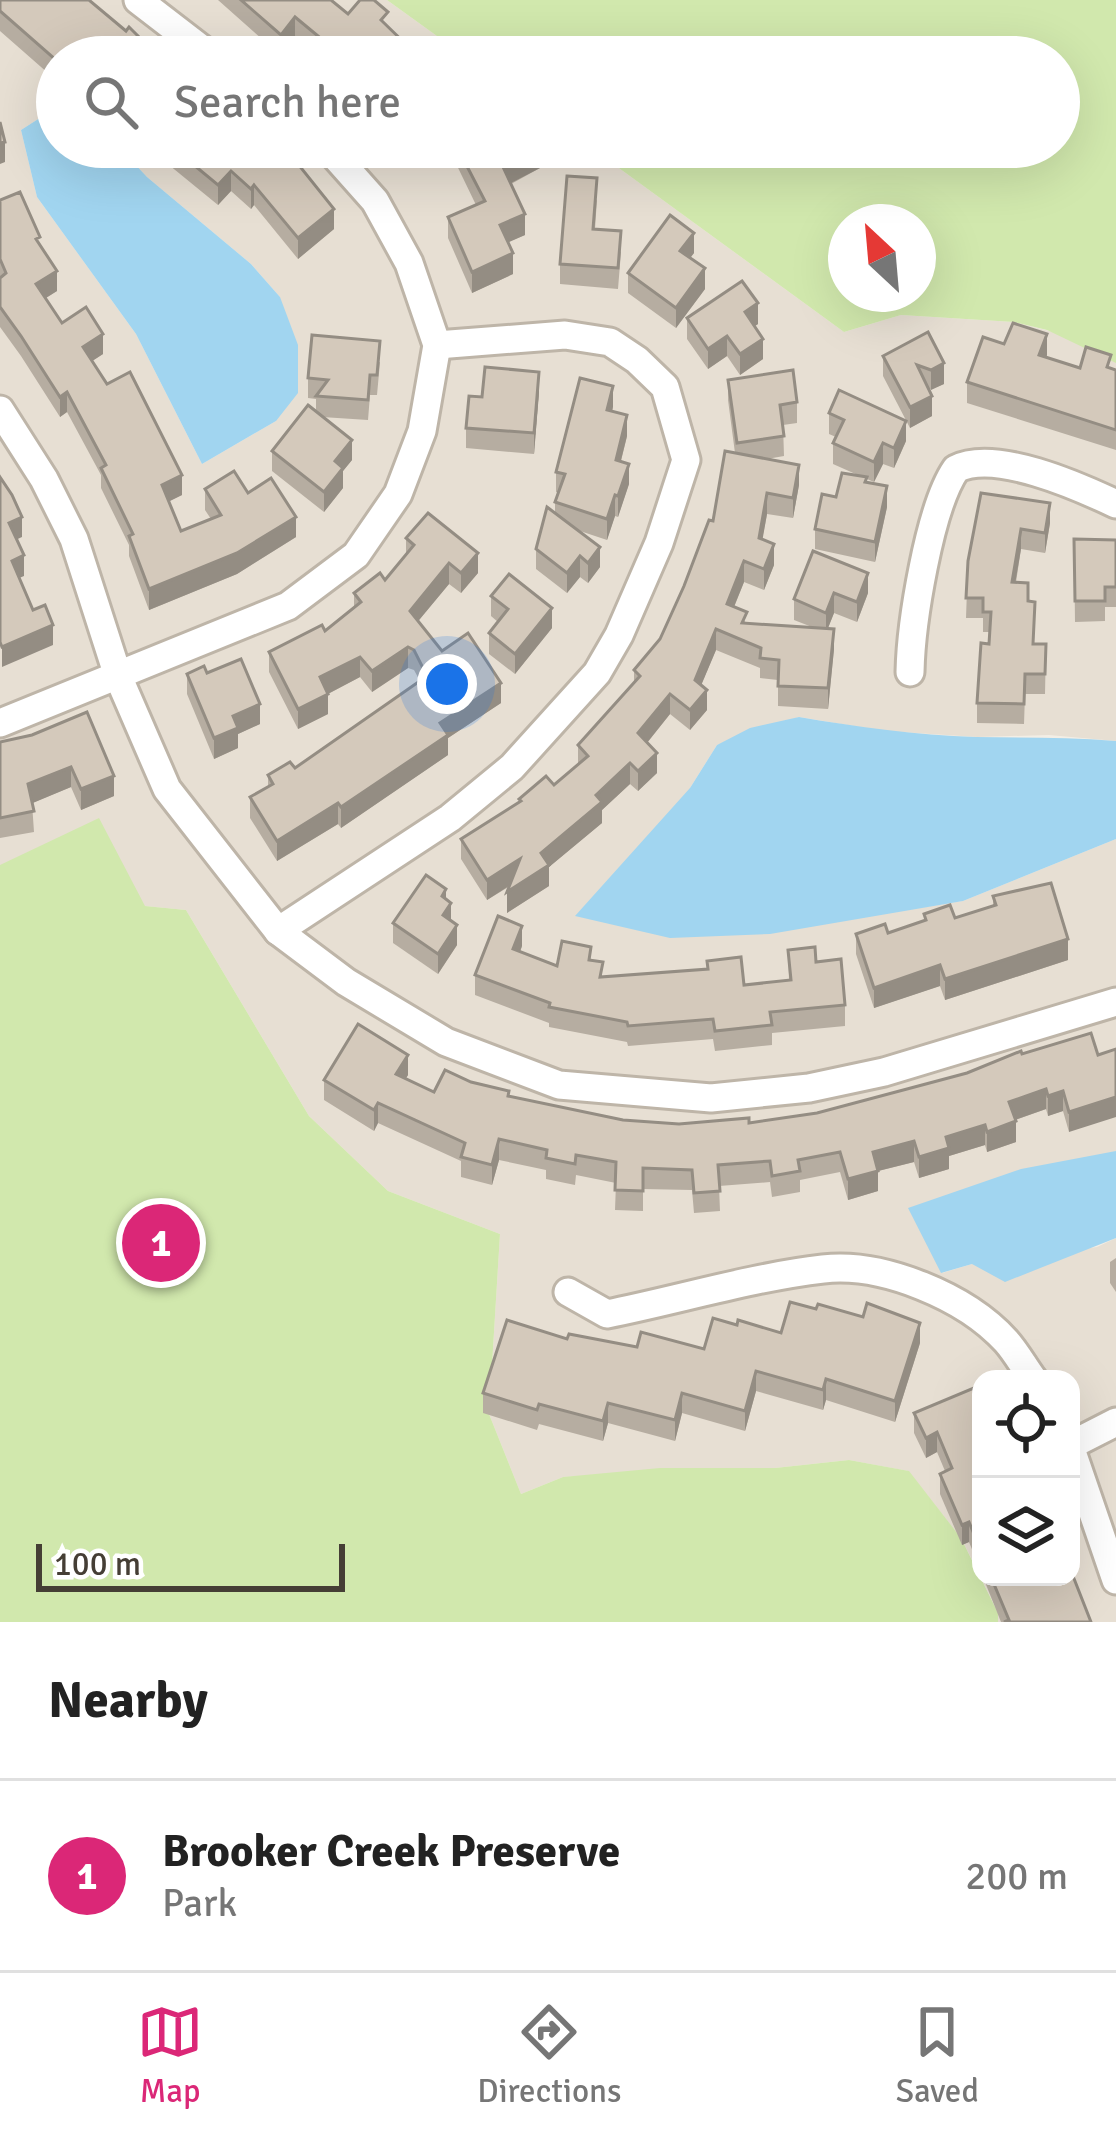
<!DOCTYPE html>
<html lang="en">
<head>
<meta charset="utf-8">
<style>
  :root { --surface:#fff; --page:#f2f2f2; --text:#222; --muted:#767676; --line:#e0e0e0; --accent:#db2777 }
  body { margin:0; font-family:Signika,sans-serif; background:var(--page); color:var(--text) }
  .controls { position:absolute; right:36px; bottom:36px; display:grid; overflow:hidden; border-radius:24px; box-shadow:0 12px 48px #0002 }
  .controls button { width:108px; height:108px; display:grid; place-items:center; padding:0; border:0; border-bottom:3px solid var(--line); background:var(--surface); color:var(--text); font:60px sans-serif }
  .compass { position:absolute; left:828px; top:204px; width:108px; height:108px; border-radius:50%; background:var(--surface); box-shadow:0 12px 48px #0002; rotate:334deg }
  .scale { position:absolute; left:36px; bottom:30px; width:309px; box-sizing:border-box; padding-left:12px; border:6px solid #453e35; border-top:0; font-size:33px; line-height:42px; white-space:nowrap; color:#453e35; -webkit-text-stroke:9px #fff; paint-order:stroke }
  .you { position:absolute; left:447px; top:684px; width:42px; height:42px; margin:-30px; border:9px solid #fff; border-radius:50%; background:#1a73e8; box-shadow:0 0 0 18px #1a73e833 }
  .badge { display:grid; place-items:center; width:78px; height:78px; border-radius:50%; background:var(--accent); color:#fff; font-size:39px; font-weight:700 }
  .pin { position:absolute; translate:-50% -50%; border:6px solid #fff; box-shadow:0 3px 12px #0006 }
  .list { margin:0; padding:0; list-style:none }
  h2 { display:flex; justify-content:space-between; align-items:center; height:156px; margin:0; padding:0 48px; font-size:51px }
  h2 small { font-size:39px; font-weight:400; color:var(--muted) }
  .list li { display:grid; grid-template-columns:78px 1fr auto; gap:36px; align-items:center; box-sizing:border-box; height:192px; padding:0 48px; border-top:3px solid var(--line) }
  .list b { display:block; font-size:45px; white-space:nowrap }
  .list p { margin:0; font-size:39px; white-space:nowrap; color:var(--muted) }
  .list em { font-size:39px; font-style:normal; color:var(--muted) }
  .icon { flex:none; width:66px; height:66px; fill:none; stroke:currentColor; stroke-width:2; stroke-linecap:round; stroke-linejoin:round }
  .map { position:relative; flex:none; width:1116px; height:1622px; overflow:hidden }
  .search { position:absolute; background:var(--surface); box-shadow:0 12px 48px #0002; left:36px; right:36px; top:36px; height:132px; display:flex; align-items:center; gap:30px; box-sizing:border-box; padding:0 42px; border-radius:66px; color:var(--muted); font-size:45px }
  .sheet { height:348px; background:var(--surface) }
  nav { display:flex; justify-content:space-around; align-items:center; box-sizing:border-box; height:168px; border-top:3px solid var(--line); background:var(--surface); font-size:33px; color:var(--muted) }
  nav a { display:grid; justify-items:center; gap:6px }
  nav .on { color:var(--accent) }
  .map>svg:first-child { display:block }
  .residential { fill:#e7dfd3; fill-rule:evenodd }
  .green { fill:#d1e8ad; fill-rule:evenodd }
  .water { fill:#a1d5f0 }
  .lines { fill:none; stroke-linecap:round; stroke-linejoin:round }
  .minor-casing { stroke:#beb5a8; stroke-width:33 }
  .minor { stroke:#fff; stroke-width:27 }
  .wall { fill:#b6ada1 }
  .shaded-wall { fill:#948d83 }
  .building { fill:#d4c9bb; stroke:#948d83; stroke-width:3 }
</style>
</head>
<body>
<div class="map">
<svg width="1116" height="1622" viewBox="0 0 1116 1622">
  <rect width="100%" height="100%" fill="#f3eee5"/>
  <!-- residential -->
  <path class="residential" d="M 0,0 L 387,0 L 466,57 L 57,57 L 57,107 L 21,130 L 37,197 L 136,334 L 202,464 L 276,421 L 280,297 L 251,264 L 147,177 L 119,147 L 590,147 L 844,332 L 901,315 L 1014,322 L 1116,348 L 1116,741 L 1049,735 L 977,737 L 884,731 L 799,717 L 717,745 L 690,788 L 880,914 L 963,901 L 1116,839 L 1116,1151 L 942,1273 L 972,1264 L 1097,1247 L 1116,1238 L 1116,1622 L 998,1622 L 998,1612 L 961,1538 L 908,1471 L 849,1460 L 775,1468 L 563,1477 L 521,1494 L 489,1414 L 500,1234 L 388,1191 L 309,1116 L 186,910 L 0,892 ZM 981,1379 L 1071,1379 L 1071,1577 L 981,1577 Z"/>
  <!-- green -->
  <g class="green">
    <path d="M 387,0 L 1116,0 L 1116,363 L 1047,330 L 1014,322 L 901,315 L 844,332 L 590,147 L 1059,147 L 1059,57 L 466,57 ZM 846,222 L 918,222 L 918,294 L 846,294 Z"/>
    <path d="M 99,818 L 145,906 L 186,910 L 309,1116 L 388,1191 L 500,1234 L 489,1414 L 521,1494 L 563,1477 L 660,1468 L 775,1468 L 849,1460 L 909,1471 L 961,1538 L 998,1613 L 998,1622 L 0,1622 L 0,865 Z"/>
  </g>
  <!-- water -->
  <g class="water">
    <path d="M 57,107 L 57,147 L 119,147 L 147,177 L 251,264 L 280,297 L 298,345 L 298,393 L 276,421 L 202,464 L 136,334 L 37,197 L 21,130 Z"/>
    <path d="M 799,717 C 858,727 916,735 976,737 C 1023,738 1069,737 1116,741 L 1116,839 L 963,901 L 770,934 L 670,938 L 575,916 L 690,788 L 717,745 L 750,728 Z"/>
    <path d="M 1116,1151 L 1116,1238 L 1005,1282 L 972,1264 L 941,1273 L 908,1208 L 1021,1169 Z"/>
  </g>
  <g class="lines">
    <defs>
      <g id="minor">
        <path d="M 138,0 L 212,57"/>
        <path d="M 0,410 L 44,479 L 74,539 L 118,676 L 167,789 L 278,931 L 346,982 L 446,1042 L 559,1085 L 711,1098 L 809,1088 L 884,1072 L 1116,1002"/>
        <path d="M 910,672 C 911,624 929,508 956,469 C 995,449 1078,486 1116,504"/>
        <path d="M 0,723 L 288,606 L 356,555 L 398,494 L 422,431 L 437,345 L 409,263 L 375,201 L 327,147"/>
        <path d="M 278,931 L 450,818 L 512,767 L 597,673 L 619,635 L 659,543 L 686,460 L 665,387 L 637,360 L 610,342 L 565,335 L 437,345"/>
        <path d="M 568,1292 L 607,1314 C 677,1300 753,1277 823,1269 C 883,1262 966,1297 1006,1341 C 1016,1352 1024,1367 1033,1379"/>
        <path d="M 1071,1445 L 1116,1422"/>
        <path d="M 1071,1449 L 1116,1580"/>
      </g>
    </defs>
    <!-- minor casing -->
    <use href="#minor" class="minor-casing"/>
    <!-- minor -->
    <use href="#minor" class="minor"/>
  </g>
  <!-- wall -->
  <g class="wall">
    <path d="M 0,0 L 159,57 L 57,57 L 57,81 L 0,31 Z"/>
    <path d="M 218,0 L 331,0 L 348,14 L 314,53 L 295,38 L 281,56 Z"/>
    <path d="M 147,147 L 276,147 L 334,229 L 298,259 L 254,205 L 251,209 L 231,191 L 218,205 Z"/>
    <path d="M 394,147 L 430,147 L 409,165 Z"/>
    <path d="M 448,147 L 540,147 L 540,168 L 511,184 L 525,235 L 508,242 L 513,274 L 472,293 L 448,238 L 448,217 L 476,205 Z"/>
    <path d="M 597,199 L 595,229 L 621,252 L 618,289 L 560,284 L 560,264 Z"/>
    <path d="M 0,200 L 40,244 L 57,291 L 46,298 L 62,323 L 103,354 L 92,361 L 182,495 L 169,501 L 181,531 L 211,519 L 205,510 L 205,489 L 248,493 L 296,537 L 237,574 L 149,610 L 129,556 L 129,545 L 101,488 L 101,475 L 67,412 L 60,417 L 21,356 L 0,327 Z"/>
    <path d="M 694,253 L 690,258 L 705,289 L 676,328 L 628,293 L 628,273 Z"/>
    <path d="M 687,318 L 758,324 L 754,326 L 763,359 L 740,375 L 727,356 L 708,369 L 687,339 Z"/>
    <path d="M 928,332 L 944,384 L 929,390 L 932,416 L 910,428 L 883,376 L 883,356 Z"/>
    <path d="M 1004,344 L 1047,355 L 1046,357 L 1080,368 L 1116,370 L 1116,450 L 967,403 L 967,382 Z"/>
    <path d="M 380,362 L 377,395 L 370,395 L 368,420 L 322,417 L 352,460 L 343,471 L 343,488 L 324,512 L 272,471 L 272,451 L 316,411 L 316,399 L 308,398 L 308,378 Z"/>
    <path d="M 728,380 L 797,402 L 797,423 L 783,425 L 784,456 L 767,459 L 799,485 L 793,518 L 767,514 L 762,540 L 774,565 L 764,590 L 744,582 L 734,607 L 747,624 L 812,627 L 794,620 L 794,599 L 813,551 L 868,593 L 857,622 L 834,613 L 828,628 L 834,649 L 828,709 L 778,706 L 778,680 L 760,678 L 760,668 L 716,650 L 701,685 L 707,710 L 690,730 L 670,714 L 647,743 L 657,773 L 638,791 L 630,784 L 602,810 L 602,823 L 549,867 L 549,886 L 507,913 L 510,886 L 487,900 L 461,859 L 461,839 L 519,803 L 519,799 L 554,785 L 578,764 L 578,745 L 634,683 L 634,670 L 660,639 L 713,521 L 735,453 L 728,400 Z"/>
    <path d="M 539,392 L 534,454 L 466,448 L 466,428 L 482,397 Z"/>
    <path d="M 613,407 L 612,411 L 627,436 L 621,461 L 629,484 L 618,517 L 615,516 L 607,540 L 577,530 L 600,567 L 588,583 L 580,577 L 567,593 L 536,569 L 536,549 L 555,513 L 555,502 L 559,493 L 556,492 L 556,472 Z"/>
    <path d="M 829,413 L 906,441 L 894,468 L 883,464 L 874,482 L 867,479 L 867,482 L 887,507 L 875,562 L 815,549 L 815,529 L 836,497 L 860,476 L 833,464 L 833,443 L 836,437 L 829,434 Z"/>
    <path d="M 981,493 L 1050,523 L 1045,553 L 1021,549 L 1016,582 L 1028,601 L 1034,644 L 1046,644 L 1045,694 L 1025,694 L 1024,724 L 977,723 L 977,703 L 989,644 L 990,632 L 983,632 L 983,618 L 966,618 L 968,561 Z"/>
    <path d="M 406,538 L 478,573 L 461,593 L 449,584 L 418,621 L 442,651 L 501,703 L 448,738 L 448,755 L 341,828 L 338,824 L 277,861 L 250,818 L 250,797 L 268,787 L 268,775 L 295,768 L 420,681 L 414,670 L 408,668 L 372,692 L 360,677 L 328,694 L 328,714 L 298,729 L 269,672 L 269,652 L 325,631 L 354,608 L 354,593 L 385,580 L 406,554 Z"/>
    <path d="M 1074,539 L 1116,540 L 1116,607 L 1105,607 L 1105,621 L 1075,622 Z"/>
    <path d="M 491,596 L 552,628 L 515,674 L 489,654 L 489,633 L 498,622 L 491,616 Z"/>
    <path d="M 207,673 L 260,724 L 238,734 L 238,748 L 214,759 L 187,694 L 187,674 Z"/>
    <path d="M 32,735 L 114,796 L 81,810 L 71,787 L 32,803 L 34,832 L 0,838 L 0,742 Z"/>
    <path d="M 993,896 L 1068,960 L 945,1000 L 940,986 L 874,1008 L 856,954 L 856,934 L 888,933 L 924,921 L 924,914 L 955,918 L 993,906 Z"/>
    <path d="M 446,900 L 457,945 L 438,974 L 393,943 L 393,923 Z"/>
    <path d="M 522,946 L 520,952 L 557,966 L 591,960 L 603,977 L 744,985 L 789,980 L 788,950 L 816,962 L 845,1005 L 845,1026 L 772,1033 L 772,1045 L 715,1051 L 713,1039 L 628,1046 L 627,1042 L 549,1027 L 549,1023 L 475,995 L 475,975 Z"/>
    <path d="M 1091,1033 L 1069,1132 L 1063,1111 L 1048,1116 L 1046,1109 L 1015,1120 L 1016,1142 L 987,1152 L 985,1145 L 949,1156 L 949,1169 L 919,1178 L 914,1162 L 878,1171 L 878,1191 L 848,1200 L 840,1172 L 800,1180 L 800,1192 L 772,1197 L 770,1182 L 719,1186 L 720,1211 L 694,1213 L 692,1190 L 643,1189 L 643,1211 L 615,1210 L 616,1183 L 576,1175 L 575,1185 L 546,1179 L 546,1170 L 499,1160 L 492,1185 L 461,1177 L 461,1161 L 378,1123 L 374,1131 L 324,1100 L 324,1080 L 408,1075 L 406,1078 L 434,1092 L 471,1082 L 509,1097 L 623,1120 L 679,1124 L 749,1123 L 817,1113 L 890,1094 L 967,1073 Z"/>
    <path d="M 1116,1258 L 1116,1292 L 1110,1283 L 1110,1262 Z"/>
    <path d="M 737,1325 L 781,1333 L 920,1343 L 895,1422 L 826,1400 L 823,1410 L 756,1391 L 745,1431 L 682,1413 L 675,1441 L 608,1423 L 603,1441 L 539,1424 L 537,1430 L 483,1413 L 483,1393 L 567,1339 L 637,1347 L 704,1349 Z"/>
    <path d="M 981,1385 L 981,1571 L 969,1542 L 962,1545 L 940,1494 L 940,1474 L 945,1471 L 937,1452 L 926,1458 L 914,1433 L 914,1413 Z"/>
    <path d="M 983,1577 L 1071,1577 L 1091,1622 L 1001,1622 Z"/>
  </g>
  <!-- shaded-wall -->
  <g class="shaded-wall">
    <path d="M 295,17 L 295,38 L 281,56 L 281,35 Z"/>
    <path d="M 5,142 L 5,162 L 0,164 L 0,143 Z"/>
    <path d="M 409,147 L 430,147 L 409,165 Z"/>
    <path d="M 540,148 L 540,168 L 503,187 L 503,167 Z"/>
    <path d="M 231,171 L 231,191 L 218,205 L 218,185 Z"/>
    <path d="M 254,185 L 254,205 L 251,209 L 251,189 Z"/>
    <path d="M 334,209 L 334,229 L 298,259 L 298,238 Z"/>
    <path d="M 525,214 L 525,235 L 500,246 L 500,225 Z"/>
    <path d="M 694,233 L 694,253 L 680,271 L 680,251 Z"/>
    <path d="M 513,253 L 513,274 L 472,293 L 472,272 Z"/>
    <path d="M 705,268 L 705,289 L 676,328 L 676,308 Z"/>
    <path d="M 57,271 L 57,291 L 36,304 L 36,284 Z"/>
    <path d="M 758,303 L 758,324 L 745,333 L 745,312 Z"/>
    <path d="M 103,334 L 103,354 L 83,367 L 83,347 Z"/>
    <path d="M 1047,334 L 1047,355 L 1039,376 L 1039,355 Z"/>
    <path d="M 727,336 L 727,356 L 708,369 L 708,349 Z"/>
    <path d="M 763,339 L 763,359 L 740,375 L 740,354 Z"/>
    <path d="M 944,363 L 944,384 L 931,390 L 931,370 Z"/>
    <path d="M 539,372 L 539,392 L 534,454 L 534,433 Z"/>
    <path d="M 613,386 L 613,407 L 607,431 L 607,410 Z"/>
    <path d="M 67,392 L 67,412 L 60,417 L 60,397 Z"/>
    <path d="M 932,396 L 932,416 L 910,428 L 910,407 Z"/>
    <path d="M 627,415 L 627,436 L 616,480 L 616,460 Z"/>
    <path d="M 906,421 L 906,441 L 894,468 L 894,448 Z"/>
    <path d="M 352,440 L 352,460 L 343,471 L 343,488 L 324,512 L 324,492 L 335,461 Z"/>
    <path d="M 883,443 L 883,464 L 874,482 L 874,462 Z"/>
    <path d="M 629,464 L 629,484 L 618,517 L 618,496 Z"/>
    <path d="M 799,465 L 799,485 L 793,518 L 793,498 Z"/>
    <path d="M 182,475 L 182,495 L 162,505 L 162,485 Z"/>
    <path d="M 887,486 L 887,507 L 875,562 L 875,542 Z"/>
    <path d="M 767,493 L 767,514 L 759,559 L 759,538 Z"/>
    <path d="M 615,495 L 615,516 L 607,540 L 607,519 Z"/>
    <path d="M 1050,503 L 1050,523 L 1045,553 L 1045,533 Z"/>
    <path d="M 22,517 L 22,537 L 9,543 L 9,523 Z"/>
    <path d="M 296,517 L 296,537 L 237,574 L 149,610 L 149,589 Z"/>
    <path d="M 1021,529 L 1021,549 L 1012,602 L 1012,582 Z"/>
    <path d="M 774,544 L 774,565 L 764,590 L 764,569 Z"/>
    <path d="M 600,547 L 600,567 L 588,583 L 588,563 Z"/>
    <path d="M 478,553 L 478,573 L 461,593 L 461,573 Z"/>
    <path d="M 24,555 L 24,576 L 12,581 L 12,561 Z"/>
    <path d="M 580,556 L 580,577 L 567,593 L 567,573 Z"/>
    <path d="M 744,561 L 744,582 L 727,624 L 727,604 Z"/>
    <path d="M 449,563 L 449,584 L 410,631 L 410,611 Z"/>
    <path d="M 868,573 L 868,593 L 857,622 L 857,602 Z"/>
    <path d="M 834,593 L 834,613 L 826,633 L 826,613 Z"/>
    <path d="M 552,608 L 552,628 L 515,674 L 515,654 Z"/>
    <path d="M 53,625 L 53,645 L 2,667 L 2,647 Z"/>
    <path d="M 716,629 L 716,650 L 695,700 L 695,680 Z"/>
    <path d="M 834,629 L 834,649 L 828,709 L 828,688 Z"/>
    <path d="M 408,647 L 408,668 L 372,692 L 372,671 Z"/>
    <path d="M 360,657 L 360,677 L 320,698 L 320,677 Z"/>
    <path d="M 501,683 L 501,703 L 448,738 L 448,755 L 341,828 L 341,807 L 440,723 Z"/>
    <path d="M 707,690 L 707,710 L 690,730 L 690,710 Z"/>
    <path d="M 328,694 L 328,714 L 298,729 L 298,709 Z"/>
    <path d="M 670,694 L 670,714 L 638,754 L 638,733 Z"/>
    <path d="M 260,704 L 260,724 L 238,734 L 238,748 L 214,759 L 214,738 L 233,716 Z"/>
    <path d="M 657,753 L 657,773 L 638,791 L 638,771 Z"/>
    <path d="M 630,763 L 630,784 L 602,810 L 602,823 L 549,867 L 549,886 L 507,913 L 507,892 L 596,795 Z"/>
    <path d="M 71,767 L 71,787 L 28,805 L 28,784 Z"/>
    <path d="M 114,776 L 114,796 L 81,810 L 81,789 Z"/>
    <path d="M 338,803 L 338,824 L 277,861 L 277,841 Z"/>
    <path d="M 520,859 L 520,879 L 487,900 L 487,880 Z"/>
    <path d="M 446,889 L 446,909 L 451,903 L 451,923 L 443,935 L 442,896 Z"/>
    <path d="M 457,925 L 457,945 L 438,974 L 438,954 Z"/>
    <path d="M 522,926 L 522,946 L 513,970 L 513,949 Z"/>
    <path d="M 1068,939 L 1068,960 L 945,1000 L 945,979 Z"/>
    <path d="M 940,965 L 940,986 L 874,1008 L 874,988 Z"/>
    <path d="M 408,1055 L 408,1075 L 396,1094 L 396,1074 Z"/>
    <path d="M 1046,1089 L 1046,1109 L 1009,1122 L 1009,1102 Z"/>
    <path d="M 1063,1091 L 1063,1111 L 1048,1116 L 1048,1096 Z"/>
    <path d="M 1116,1097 L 1116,1117 L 1069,1132 L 1069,1112 Z"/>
    <path d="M 378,1103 L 378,1123 L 374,1131 L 374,1110 Z"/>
    <path d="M 1016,1121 L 1016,1142 L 987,1152 L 987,1132 Z"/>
    <path d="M 985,1125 L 985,1145 L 949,1156 L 949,1169 L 919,1178 L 919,1157 L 946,1137 Z"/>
    <path d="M 499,1139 L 499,1160 L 492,1185 L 492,1165 Z"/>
    <path d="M 914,1141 L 914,1162 L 878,1171 L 878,1191 L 848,1200 L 848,1179 L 873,1152 Z"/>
    <path d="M 920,1323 L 920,1343 L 895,1422 L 895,1401 Z"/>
    <path d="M 756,1371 L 756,1391 L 745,1431 L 745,1411 Z"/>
    <path d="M 826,1379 L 826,1400 L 823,1410 L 823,1390 Z"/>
    <path d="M 682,1393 L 682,1413 L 675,1441 L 675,1420 Z"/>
    <path d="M 608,1403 L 608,1423 L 603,1441 L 603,1421 Z"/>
    <path d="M 937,1432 L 937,1452 L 926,1458 L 926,1438 Z"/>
    <path d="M 969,1522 L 969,1542 L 962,1545 L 962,1525 Z"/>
  </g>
  <!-- building -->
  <g class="building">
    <path d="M 0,0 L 89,0 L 126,31 L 129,27 L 159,57 L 57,57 L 57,61 L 0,11 Z"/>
    <path d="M 241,0 L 331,0 L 348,14 L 360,0 L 374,0 L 388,12 L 381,20 L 419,57 L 313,57 L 311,56 L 324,41 L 295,17 L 281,35 Z"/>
    <path d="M 0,122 L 5,142 L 0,143 Z"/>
    <path d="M 172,147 L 276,147 L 298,164 L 334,209 L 298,238 L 254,185 L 251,189 L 231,171 L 218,185 Z"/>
    <path d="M 457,147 L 540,148 L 503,167 L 525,214 L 500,225 L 513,253 L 472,272 L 448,217 L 485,201 Z"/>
    <path d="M 567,176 L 597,178 L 593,229 L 621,231 L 618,268 L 560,264 Z"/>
    <path d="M 20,192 L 40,237 L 36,239 L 57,271 L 36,284 L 62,323 L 86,307 L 103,334 L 83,347 L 107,384 L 130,372 L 182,475 L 162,485 L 181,531 L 221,515 L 205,489 L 234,471 L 248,493 L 271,478 L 296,517 L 237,553 L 149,589 L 129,536 L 133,534 L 101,468 L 106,465 L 67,392 L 60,397 L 21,336 L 0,307 L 0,278 L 6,273 L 0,259 L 0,200 Z"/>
    <path d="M 670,215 L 694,233 L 680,251 L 705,268 L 676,308 L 628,273 Z"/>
    <path d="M 742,281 L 758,303 L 745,312 L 763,339 L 740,354 L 727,336 L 708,349 L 687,318 Z"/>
    <path d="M 1013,323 L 1047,334 L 1039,355 L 1080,368 L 1086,347 L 1111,355 L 1107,367 L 1116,370 L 1116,430 L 967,382 L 983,337 L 1004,344 Z"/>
    <path d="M 928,332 L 944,363 L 931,370 L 917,365 L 932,396 L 910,407 L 883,356 Z"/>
    <path d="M 312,335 L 380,341 L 377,375 L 370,375 L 368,400 L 316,396 L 328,380 L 308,378 Z"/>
    <path d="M 485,367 L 539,372 L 534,433 L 466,428 L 469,396 L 482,397 Z"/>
    <path d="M 793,370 L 797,402 L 780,405 L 784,436 L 737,443 L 728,380 Z"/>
    <path d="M 580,378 L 613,386 L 607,410 L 627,415 L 616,460 L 629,464 L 618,496 L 615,495 L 607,519 L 555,502 L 565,474 L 556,472 Z"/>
    <path d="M 839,390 L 906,421 L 894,448 L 883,443 L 874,462 L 833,443 L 844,420 L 829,413 Z"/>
    <path d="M 308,405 L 352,440 L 335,461 L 343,468 L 324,492 L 272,451 Z"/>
    <path d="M 725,451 L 799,465 L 793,498 L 767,493 L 759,538 L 774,544 L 764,569 L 744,561 L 727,604 L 747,612 L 742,623 L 834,629 L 828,688 L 778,686 L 779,660 L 760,658 L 761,648 L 716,629 L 695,680 L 707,690 L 690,710 L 670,694 L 638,733 L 657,753 L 638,771 L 630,763 L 596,795 L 602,802 L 541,853 L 549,865 L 507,892 L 520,859 L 487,880 L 461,839 L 521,801 L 519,799 L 546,776 L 554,785 L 588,756 L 578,745 L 640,676 L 634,670 L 660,639 L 684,586 L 709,520 L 713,521 Z"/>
    <path d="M 842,473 L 867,477 L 865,482 L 887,486 L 875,542 L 815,529 L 822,494 L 836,497 Z"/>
    <path d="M 0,477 L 12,495 L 22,517 L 9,523 L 24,555 L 12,561 L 33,610 L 45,605 L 53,625 L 2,647 L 0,642 Z"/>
    <path d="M 981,493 L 1050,503 L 1045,533 L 1021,529 L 1012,582 L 1028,583 L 1028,601 L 1035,602 L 1033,644 L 1046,644 L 1045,674 L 1025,674 L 1024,704 L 977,703 L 981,643 L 989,644 L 991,612 L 983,612 L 983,598 L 966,598 L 968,561 Z"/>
    <path d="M 547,507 L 600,547 L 588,563 L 580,556 L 567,573 L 536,549 Z"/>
    <path d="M 428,513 L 478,553 L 461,573 L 449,563 L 410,611 L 442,651 L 468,633 L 501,683 L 440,723 L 448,735 L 341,807 L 338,803 L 277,841 L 250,797 L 273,784 L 268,775 L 290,762 L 295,768 L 427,676 L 414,650 L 408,647 L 372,671 L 360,657 L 320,677 L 328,694 L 298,709 L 269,652 L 322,625 L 325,631 L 361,602 L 354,593 L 380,573 L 385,580 L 414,545 L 406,538 Z"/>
    <path d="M 1074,539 L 1116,540 L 1116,587 L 1105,587 L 1105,601 L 1075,601 Z"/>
    <path d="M 813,551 L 868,573 L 857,602 L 834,593 L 826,613 L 794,599 Z"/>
    <path d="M 509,574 L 552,608 L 515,654 L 489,633 L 508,609 L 491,596 Z"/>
    <path d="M 241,659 L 260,704 L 233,716 L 238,728 L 214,738 L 187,674 L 204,666 L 207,673 Z"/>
    <path d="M 87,712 L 114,776 L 81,789 L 71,767 L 28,784 L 34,811 L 0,818 L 0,742 L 32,735 Z"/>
    <path d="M 426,875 L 446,889 L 442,896 L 451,903 L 443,915 L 457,925 L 438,954 L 393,923 Z"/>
    <path d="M 1051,883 L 1068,939 L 945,979 L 940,965 L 874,988 L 856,934 L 885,924 L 888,933 L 926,920 L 924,914 L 950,905 L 955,918 L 996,905 L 993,896 Z"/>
    <path d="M 498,916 L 522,926 L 513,949 L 557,966 L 562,941 L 591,947 L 589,960 L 603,962 L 600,977 L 708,969 L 707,961 L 741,957 L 744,985 L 791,980 L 788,950 L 815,947 L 816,962 L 841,959 L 845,1005 L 770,1012 L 772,1025 L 715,1031 L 713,1019 L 628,1026 L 627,1022 L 549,1007 L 550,1003 L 475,975 Z"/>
    <path d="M 358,1024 L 408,1055 L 396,1074 L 434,1092 L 445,1070 L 471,1082 L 509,1091 L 508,1096 L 623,1120 L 679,1124 L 749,1118 L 749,1123 L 817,1113 L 967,1073 L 1021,1051 L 1022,1054 L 1091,1033 L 1098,1055 L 1116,1049 L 1116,1097 L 1069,1112 L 1063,1091 L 1048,1096 L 1046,1089 L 1009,1102 L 1016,1121 L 987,1132 L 985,1125 L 946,1137 L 949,1148 L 919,1157 L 914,1141 L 873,1152 L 878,1171 L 848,1179 L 840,1152 L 798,1160 L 800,1171 L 772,1176 L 770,1161 L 718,1165 L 720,1191 L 694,1193 L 692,1170 L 643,1168 L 643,1191 L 615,1190 L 616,1162 L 576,1155 L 575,1164 L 546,1158 L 547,1150 L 499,1139 L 492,1165 L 461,1157 L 465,1143 L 378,1103 L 374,1110 L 324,1080 Z"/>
    <path d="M 790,1302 L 816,1309 L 818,1304 L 863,1317 L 867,1303 L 920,1323 L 895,1401 L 826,1379 L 823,1390 L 756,1371 L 745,1411 L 682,1393 L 675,1420 L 608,1403 L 603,1421 L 539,1404 L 537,1410 L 483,1393 L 507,1320 L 567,1339 L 569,1334 L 637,1347 L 641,1332 L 704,1349 L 713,1318 L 737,1325 L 738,1320 L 781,1333 Z"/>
    <path d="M 981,1385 L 981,1551 L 969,1522 L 962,1525 L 940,1474 L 952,1468 L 937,1432 L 926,1438 L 914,1413 Z"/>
    <path d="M 1071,1571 L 1091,1622 L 1004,1622 L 1009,1620 L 991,1577 L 1071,1577 Z"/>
  </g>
</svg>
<div class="controls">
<button><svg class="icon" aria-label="locate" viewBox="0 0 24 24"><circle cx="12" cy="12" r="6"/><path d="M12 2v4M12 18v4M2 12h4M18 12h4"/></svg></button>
<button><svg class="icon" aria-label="layers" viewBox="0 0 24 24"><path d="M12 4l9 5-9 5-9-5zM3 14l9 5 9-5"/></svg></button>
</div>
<svg class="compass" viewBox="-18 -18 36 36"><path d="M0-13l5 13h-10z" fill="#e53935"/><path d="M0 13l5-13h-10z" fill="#767676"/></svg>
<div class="scale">100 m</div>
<div class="you"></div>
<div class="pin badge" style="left:161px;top:1243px">1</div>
<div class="search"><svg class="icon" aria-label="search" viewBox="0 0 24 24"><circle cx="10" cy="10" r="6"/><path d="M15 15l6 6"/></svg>Search here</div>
</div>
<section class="sheet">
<h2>Nearby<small></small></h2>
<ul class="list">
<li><span class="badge">1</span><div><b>Brooker Creek Preserve</b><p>Park</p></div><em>200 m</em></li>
</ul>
</section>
<nav>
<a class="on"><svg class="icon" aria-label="map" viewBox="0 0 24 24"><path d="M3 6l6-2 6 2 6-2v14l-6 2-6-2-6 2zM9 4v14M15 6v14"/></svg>Map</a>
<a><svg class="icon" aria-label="directions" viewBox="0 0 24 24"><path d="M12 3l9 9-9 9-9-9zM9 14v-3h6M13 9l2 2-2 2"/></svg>Directions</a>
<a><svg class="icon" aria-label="saved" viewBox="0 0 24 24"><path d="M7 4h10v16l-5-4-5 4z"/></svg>Saved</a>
</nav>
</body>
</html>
